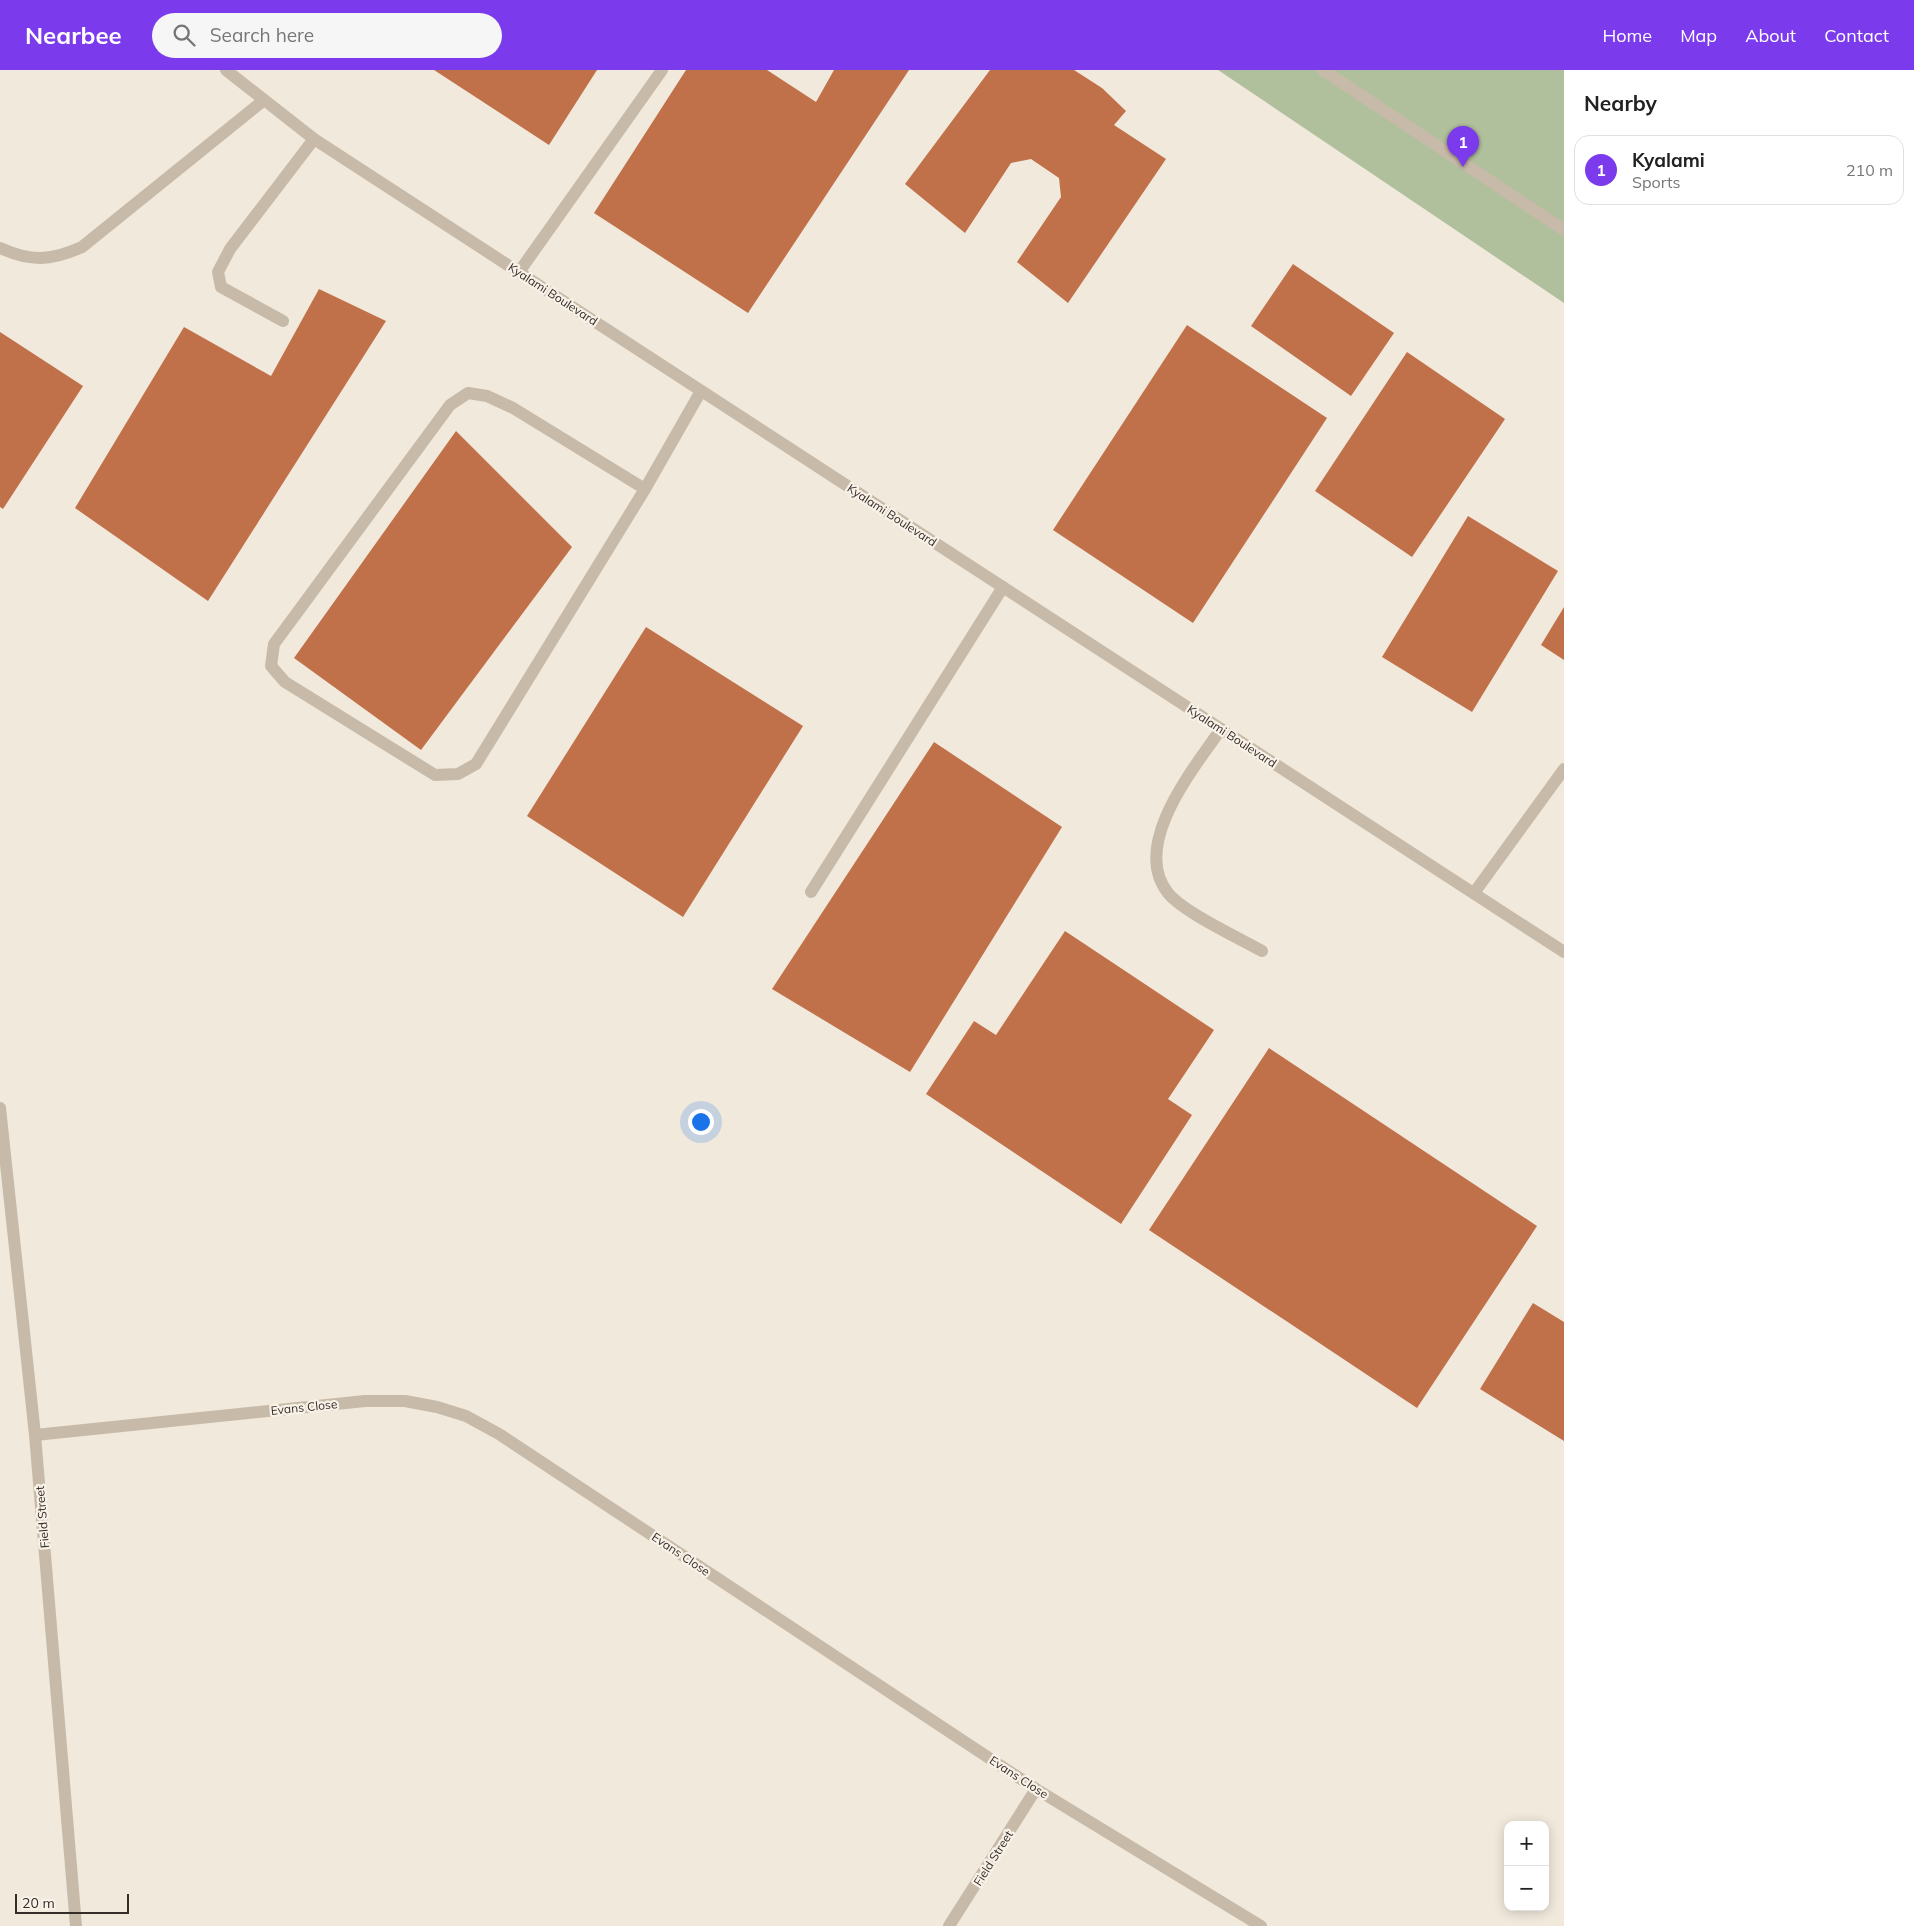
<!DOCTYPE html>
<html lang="en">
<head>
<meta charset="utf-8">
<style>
  :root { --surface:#fff; --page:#f6f6f6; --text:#222; --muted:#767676; --line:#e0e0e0; --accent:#7c3aed }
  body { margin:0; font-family:Mulish,sans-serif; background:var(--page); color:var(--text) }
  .controls { position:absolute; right:15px; bottom:15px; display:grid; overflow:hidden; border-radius:10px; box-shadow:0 2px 12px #0003 }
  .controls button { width:45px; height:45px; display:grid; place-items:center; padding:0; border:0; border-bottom:1px solid var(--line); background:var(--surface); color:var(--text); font:25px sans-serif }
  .scale { position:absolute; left:15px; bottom:12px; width:114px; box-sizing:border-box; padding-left:5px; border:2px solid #352d28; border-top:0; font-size:14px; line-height:18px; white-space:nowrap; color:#352d28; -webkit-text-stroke:4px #f9f2e8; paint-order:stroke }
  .you { position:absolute; left:700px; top:1051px; width:18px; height:18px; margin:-12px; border:4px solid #fff; border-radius:50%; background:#1a73e8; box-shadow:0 0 0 8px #1a73e833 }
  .badge { display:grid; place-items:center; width:32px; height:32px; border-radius:50%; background:var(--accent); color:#fff; font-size:16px; font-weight:700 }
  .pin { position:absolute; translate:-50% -41px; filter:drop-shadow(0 1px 2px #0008) }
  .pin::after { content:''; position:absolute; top:26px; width:18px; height:15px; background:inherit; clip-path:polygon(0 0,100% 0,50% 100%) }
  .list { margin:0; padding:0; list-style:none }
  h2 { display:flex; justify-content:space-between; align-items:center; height:65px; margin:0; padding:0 20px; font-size:21px }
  h2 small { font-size:16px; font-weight:400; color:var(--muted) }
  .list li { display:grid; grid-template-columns:32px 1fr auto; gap:15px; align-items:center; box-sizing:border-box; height:70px; margin:0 10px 10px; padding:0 10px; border:1px solid var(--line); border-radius:15px }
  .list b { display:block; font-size:19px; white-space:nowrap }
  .list p { margin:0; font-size:16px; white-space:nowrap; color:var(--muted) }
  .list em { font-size:16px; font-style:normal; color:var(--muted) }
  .icon { flex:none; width:28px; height:28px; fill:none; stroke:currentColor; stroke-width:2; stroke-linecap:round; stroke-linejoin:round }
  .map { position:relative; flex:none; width:1564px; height:1856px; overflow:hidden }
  header { display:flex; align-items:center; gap:30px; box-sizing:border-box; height:70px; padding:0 25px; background:var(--accent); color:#fff }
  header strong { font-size:24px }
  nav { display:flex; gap:28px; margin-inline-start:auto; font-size:18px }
  .search { width:350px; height:45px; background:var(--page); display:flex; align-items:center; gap:12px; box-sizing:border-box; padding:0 18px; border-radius:28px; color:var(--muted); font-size:19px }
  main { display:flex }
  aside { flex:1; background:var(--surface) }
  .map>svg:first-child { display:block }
  .green { fill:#b0bf9c }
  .building { fill:#c17149 }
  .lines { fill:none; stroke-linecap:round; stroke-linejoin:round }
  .service { stroke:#c8baa8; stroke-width:12 }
  .minor { stroke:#c8baa8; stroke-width:12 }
  .labels { text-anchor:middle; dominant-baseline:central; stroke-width:4.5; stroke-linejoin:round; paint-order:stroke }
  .street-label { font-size:12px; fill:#352d28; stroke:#f9f2e8 }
</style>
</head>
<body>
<header>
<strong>Nearbee</strong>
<div class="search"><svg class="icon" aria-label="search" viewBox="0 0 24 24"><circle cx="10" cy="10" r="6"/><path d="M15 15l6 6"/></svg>Search here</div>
<nav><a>Home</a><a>Map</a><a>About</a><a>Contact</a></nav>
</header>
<main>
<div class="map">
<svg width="1564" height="1856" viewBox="0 0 1564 1856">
  <rect width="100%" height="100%" fill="#f1e9dc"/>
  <!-- green -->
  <path class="green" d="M 1218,0 L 1564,0 L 1564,233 Z"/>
  <!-- building -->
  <g class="building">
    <path d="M 434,0 L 597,0 L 549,75 Z"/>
    <path d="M 686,0 L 767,0 L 816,32 L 834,0 L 909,0 L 748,243 L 594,143 Z"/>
    <path d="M 990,0 L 1074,0 L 1102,18 L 1126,41 L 1114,55 L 1166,89 L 1068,233 L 1017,192 L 1061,127 L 1059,108 L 1031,89 L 1011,93 L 965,163 L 905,114 Z"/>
    <path d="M 1293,194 L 1394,263 L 1351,326 L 1251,256 Z"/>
    <path d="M 319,219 L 386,251 L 208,531 L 75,438 L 184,257 L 271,306 Z"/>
    <path d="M 1187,255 L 1327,348 L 1193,553 L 1053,460 Z"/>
    <path d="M 0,262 L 83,316 L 3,439 L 0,437 Z"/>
    <path d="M 1407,282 L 1505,349 L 1412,487 L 1315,421 Z"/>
    <path d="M 456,361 L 572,477 L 421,680 L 294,588 Z"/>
    <path d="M 1468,446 L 1558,501 L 1472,642 L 1382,587 Z"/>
    <path d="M 1564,537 L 1564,590 L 1541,575 Z"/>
    <path d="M 646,557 L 803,656 L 683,847 L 527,746 Z"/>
    <path d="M 934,672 L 1062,757 L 910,1002 L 772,919 Z"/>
    <path d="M 1065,861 L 1214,960 L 1168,1029 L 1192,1045 L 1121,1154 L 926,1024 L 974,951 L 996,965 Z"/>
    <path d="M 1269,978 L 1537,1156 L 1417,1338 L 1149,1160 Z"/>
    <path d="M 1533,1233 L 1564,1252 L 1564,1371 L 1480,1319 Z"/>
  </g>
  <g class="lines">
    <!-- service -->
    <g class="service">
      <path d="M 0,178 C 31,192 51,191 82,177 L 264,30"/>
      <path d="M 519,202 L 662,0"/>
      <path d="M 283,251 L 221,217 L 218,202 L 230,179 L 314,69"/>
      <path d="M 645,419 L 513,338 L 487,326 L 468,323 L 450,335 L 274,574 L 271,596 L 285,612 L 435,705 L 458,704 L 476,694 L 645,419 L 701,321"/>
      <path d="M 1221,659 C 1194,698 1130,775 1168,823 C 1183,842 1239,868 1262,881"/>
      <path d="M 811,822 L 1003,517"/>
      <path d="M 1474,823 L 1564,699"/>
    </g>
    <!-- minor -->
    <g class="minor">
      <path d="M 226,0 L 314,69 L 1564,882"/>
      <path d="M 1323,0 L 1564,160"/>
      <path d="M 0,1038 L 35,1365 L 76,1856"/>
      <path d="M 35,1365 L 365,1331 L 405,1331 L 437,1337 L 466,1346 L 499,1364 L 1036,1719 L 1261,1856"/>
      <path d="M 949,1856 L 1036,1719"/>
    </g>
  </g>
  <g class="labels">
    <!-- street labels -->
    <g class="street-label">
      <text transform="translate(553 224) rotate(33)">Kyalami Boulevard</text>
      <text transform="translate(892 445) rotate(33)">Kyalami Boulevard</text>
      <text transform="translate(1232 666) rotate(33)">Kyalami Boulevard</text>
      <text transform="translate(304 1337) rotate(-6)">Evans Close</text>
      <text transform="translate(42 1447) rotate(-95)">Field Street</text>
      <text transform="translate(681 1484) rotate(34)">Evans Close</text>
      <text transform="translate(1019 1707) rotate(33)">Evans Close</text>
      <text transform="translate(993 1788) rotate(-58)">Field Street</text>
    </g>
  </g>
</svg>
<div class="controls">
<button>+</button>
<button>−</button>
</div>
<div class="scale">20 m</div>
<div class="you"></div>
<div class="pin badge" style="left:1463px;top:97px">1</div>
</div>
<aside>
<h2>Nearby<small></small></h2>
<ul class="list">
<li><span class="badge">1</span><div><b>Kyalami</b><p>Sports</p></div><em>210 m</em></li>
</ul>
</aside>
</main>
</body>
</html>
